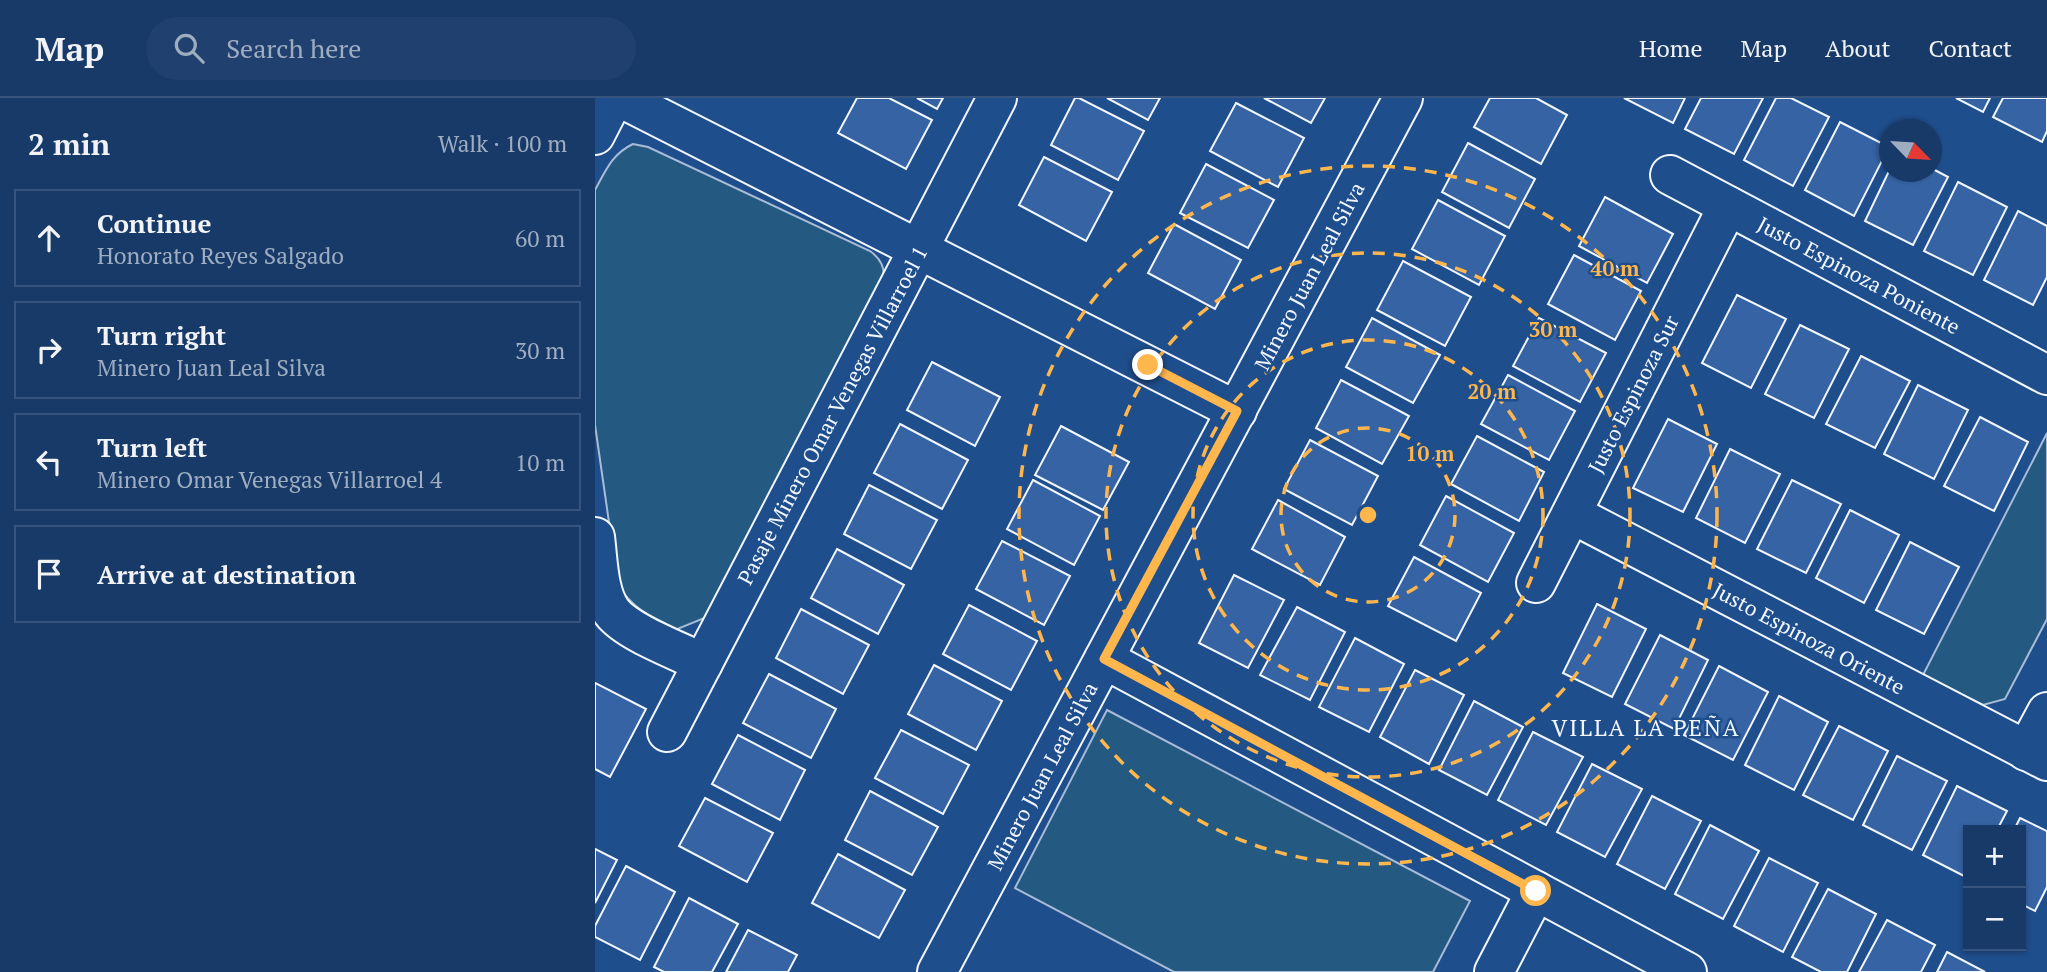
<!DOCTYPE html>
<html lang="en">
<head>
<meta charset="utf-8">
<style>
  body { margin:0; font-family:"PT Serif",serif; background:#20416f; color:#f1f3f6 }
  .controls { position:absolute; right:21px; bottom:21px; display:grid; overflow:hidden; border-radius:0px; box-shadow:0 2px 5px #0004 }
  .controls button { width:63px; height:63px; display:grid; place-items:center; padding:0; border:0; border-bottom:2px solid #36547d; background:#173a69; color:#f1f3f6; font:35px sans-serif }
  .compass { position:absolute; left:1284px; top:21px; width:63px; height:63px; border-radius:50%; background:#173a69; box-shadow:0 2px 5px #0004; rotate:115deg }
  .stop { position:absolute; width:21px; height:21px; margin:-16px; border:5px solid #ffb74d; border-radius:50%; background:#fff }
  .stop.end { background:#ffb74d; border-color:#fff; box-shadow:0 2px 7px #0008 }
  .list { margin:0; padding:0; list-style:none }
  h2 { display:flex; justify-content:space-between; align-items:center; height:91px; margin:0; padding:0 28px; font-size:30px }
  h2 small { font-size:23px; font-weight:400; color:#9eadc0 }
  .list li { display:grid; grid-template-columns:46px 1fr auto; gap:21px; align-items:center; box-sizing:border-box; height:98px; margin:0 14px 14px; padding:0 14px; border:2px solid #36547d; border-radius:0px }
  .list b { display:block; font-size:26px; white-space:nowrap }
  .list p { margin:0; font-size:23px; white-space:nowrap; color:#9eadc0 }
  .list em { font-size:23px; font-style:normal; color:#9eadc0 }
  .icon { flex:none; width:38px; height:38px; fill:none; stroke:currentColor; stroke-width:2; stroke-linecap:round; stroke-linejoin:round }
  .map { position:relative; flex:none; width:1452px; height:874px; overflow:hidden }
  header { display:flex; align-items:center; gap:42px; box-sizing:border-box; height:98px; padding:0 35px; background:#173a69; border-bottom:2px solid #36547d }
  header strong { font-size:33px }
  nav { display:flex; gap:38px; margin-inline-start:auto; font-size:24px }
  .search { width:490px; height:63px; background:#20416f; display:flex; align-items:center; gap:18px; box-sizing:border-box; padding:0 24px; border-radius:38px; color:#9eadc0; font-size:26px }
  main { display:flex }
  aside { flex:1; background:#173a69 }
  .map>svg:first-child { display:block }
  .green { fill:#245a82; stroke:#a8bbd7; stroke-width:2 }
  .building { fill:#3563a3; stroke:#f2f6ff; stroke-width:2 }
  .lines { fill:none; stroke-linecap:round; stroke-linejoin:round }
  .minor-casing { stroke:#f2f6ff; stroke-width:42 }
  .minor { stroke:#1f4e8c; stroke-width:38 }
  .route { stroke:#ffb74d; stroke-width:9 }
  .ring { fill:none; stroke:#ffb74d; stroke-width:3.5; stroke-dasharray:12 9 }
  .labels { text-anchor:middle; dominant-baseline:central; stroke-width:5; stroke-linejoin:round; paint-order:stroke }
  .street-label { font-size:21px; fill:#f2f6ff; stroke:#1f4e8c }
  .neighbourhood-label { font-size:23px; letter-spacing:2px; fill:#f2f6ff; stroke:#1f4e8c }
  .centre { fill:#ffb74d; stroke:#1f4e8c; stroke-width:3.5 }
  .ring-label { font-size:21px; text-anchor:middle; font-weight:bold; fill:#ffb74d; stroke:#1f4e8c; stroke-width:5; stroke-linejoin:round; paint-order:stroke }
</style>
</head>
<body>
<header>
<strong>Map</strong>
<div class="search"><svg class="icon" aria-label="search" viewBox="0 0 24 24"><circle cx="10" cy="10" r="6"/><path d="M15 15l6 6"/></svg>Search here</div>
<nav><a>Home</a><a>Map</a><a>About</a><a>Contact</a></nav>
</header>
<main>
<aside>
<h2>2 min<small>Walk · 100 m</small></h2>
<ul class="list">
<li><svg class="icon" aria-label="ahead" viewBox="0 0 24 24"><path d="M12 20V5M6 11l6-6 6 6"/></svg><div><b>Continue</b><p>Honorato Reyes Salgado</p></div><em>60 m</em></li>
<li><svg class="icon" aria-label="right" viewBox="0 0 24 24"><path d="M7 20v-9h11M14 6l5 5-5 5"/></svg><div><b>Turn right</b><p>Minero Juan Leal Silva</p></div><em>30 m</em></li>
<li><svg class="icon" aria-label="left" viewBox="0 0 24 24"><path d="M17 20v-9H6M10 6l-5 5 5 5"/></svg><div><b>Turn left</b><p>Minero Omar Venegas Villarroel 4</p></div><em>10 m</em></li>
<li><svg class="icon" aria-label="arrive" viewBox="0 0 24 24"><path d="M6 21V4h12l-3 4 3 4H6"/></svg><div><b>Arrive at destination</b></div></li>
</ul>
</aside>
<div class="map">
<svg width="1452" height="874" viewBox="0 0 1452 874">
  <rect width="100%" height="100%" fill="#1f4e8c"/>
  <g class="green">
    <path d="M38 46 53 49 275 153C286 161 291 170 288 183L112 519 80 532C56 519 37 510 23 487L0 327V92C11 72 17 56 38 46Z"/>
    <polygon points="1452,335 1452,521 1410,601 1388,607 1328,577"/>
    <polygon points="512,612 875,803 838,874 579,874 420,790"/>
  </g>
  <g class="building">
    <polygon points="262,0 294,0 337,22 311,71 243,35"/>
    <polygon points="322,0 348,0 342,11"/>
    <polygon points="480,0 484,0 549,33 523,82 456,47"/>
    <polygon points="512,0 565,0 553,22"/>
    <polygon points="669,0 730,0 716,25"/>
    <polygon points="895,0 941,0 972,17 946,66 879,29"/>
    <polygon points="1029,0 1090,0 1078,25"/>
    <polygon points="1106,0 1168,0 1139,56 1090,31"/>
    <polygon points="1181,0 1196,0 1234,19 1198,88 1149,62"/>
    <polygon points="1361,0 1395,0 1388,14"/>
    <polygon points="1408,0 1452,0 1452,33 1447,44 1398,19"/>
    <polygon points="641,5 709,40 683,89 615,53"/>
    <polygon points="1245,24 1294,49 1259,118 1210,92"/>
    <polygon points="873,45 940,81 914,130 847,94"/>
    <polygon points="449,59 517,94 491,143 424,107"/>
    <polygon points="611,66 679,102 653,150 585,115"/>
    <polygon points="1336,70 1353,79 1318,147 1270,123 1294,73 1336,74"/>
    <polygon points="1363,84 1412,109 1378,177 1329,153"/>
    <polygon points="1010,99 1078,136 1052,185 984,148"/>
    <polygon points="843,102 910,138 884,187 817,151"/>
    <polygon points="1423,113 1452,128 1452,179 1438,207 1389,182"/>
    <polygon points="579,126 646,162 620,211 553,175"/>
    <polygon points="979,157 1046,193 1020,242 953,206"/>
    <polygon points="808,163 876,199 850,248 782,212"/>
    <polygon points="1142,197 1191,221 1156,290 1107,265"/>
    <polygon points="777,220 845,257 818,305 751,269"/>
    <polygon points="944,220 1011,255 985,304 918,268"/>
    <polygon points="1205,227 1254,251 1219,320 1170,296"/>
    <polygon points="1266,258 1315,283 1280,350 1231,326"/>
    <polygon points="337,264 405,299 380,348 312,312"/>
    <polygon points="913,277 980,313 954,362 886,326"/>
    <polygon points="746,282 814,318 787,366 721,330"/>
    <polygon points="1323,287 1373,312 1339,381 1289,356"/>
    <polygon points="1385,319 1433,344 1399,413 1349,388"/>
    <polygon points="1073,321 1122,346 1088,414 1038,390"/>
    <polygon points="305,326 373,362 347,411 279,375"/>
    <polygon points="466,328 534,364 508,412 440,377"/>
    <polygon points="882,338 949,374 924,423 856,386"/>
    <polygon points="715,342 783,378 757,427 689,391"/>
    <polygon points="1135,351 1185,376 1150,445 1101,420"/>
    <polygon points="438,382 505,418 479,467 412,431"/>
    <polygon points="1197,382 1246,406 1211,475 1162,451"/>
    <polygon points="274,387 342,422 316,471 249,436"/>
    <polygon points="851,398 919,435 893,484 825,447"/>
    <polygon points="683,402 750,439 725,487 657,451"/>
    <polygon points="1255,412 1304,437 1269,505 1221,480"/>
    <polygon points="407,443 475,478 449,527 381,491"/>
    <polygon points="1315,444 1364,469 1329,536 1281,512"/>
    <polygon points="242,451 309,487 283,536 216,500"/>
    <polygon points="819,459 886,495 861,543 793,508"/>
    <polygon points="639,477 689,502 653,570 604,545"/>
    <polygon points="1002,506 1051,531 1017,599 968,575"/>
    <polygon points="374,507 442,543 416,592 348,556"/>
    <polygon points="702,509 750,534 715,602 665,577"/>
    <polygon points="206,511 274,547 248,596 181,560"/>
    <polygon points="1065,537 1113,562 1079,631 1030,606"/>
    <polygon points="760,540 809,566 774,634 724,609"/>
    <polygon points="339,567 407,603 381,652 313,616"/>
    <polygon points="1124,568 1173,594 1138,662 1089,637"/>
    <polygon points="820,572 869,597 834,666 785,639"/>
    <polygon points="174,576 241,611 216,660 148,625"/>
    <polygon points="0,585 51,611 15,679 0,671"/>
    <polygon points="1184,598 1233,624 1199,692 1150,667"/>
    <polygon points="879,603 928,629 892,697 844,672"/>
    <polygon points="1244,628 1293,653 1258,722 1208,697"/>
    <polygon points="306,632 374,667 348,716 280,680"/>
    <polygon points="938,634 988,659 951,727 903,702"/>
    <polygon points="143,637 210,672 185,722 117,686"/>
    <polygon points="1302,658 1352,683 1317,752 1268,727"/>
    <polygon points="997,666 1047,691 1010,759 962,734"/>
    <polygon points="1362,688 1412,713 1402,732 1373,732 1373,780 1328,757"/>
    <polygon points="275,693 343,729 317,777 250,742"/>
    <polygon points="1057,698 1106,723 1070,791 1022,766"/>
    <polygon points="110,700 178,735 152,784 84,748"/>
    <polygon points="1425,720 1452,733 1452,789 1440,813 1426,806 1426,732 1419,732"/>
    <polygon points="1115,727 1164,753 1128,821 1080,796"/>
    <polygon points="0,751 22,762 0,805"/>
    <polygon points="243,756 310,792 284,840 217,805"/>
    <polygon points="1174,760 1223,785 1188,854 1139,828"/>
    <polygon points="31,768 80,794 45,862 0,839 0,828"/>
    <polygon points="1233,791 1281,816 1252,874 1226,874 1197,859"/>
    <polygon points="94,800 143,826 117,874 69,874 59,869"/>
    <polygon points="1292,822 1340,847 1326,874 1264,874"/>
    <polygon points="153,832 202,857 193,874 131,874"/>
    <polygon points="1352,854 1390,874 1342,874"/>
  </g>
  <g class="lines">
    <g class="minor-casing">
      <g id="minor">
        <polyline points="26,0 642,313"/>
        <polyline points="0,37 19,0"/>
        <polyline points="1075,77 1452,277"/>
        <polyline points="977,416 1452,663"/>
        <path d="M0 439C3 462 3 495 17 514 32 534 84 553 108 565"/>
        <polyline points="941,485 1133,108"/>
        <polyline points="509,561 1092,874"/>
        <polyline points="72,634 402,0"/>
        <polyline points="1431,653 1452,614"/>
        <polyline points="342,874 808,0"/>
        <polyline points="899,874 941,793"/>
      </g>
    </g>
    <use href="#minor" class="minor"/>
  </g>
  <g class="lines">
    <polyline class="route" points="553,267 642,313 509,561 941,793"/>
  </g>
  <g class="ring">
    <circle cx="773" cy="417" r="87"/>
    <circle cx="773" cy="417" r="175"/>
    <circle cx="773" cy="417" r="262"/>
    <circle cx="773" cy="417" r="349"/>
  </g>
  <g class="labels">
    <g class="street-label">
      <text transform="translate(1264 177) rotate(28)">Justo Espinoza Poniente</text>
      <text transform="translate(714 178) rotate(-62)">Minero Juan Leal Silva</text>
      <text transform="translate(1038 296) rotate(-63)">Justo Espinoza Sur</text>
      <text transform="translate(237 317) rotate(-62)">Pasaje Minero Omar Venegas Villarroel 1</text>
      <text transform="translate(1214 540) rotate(28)">Justo Espinoza Oriente</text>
      <text transform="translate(447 678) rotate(-62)">Minero Juan Leal Silva</text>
    </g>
    <g class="neighbourhood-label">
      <text x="1051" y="629">VILLA LA PEÑA</text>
    </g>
  </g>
  <circle cx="773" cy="417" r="10" class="centre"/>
  <g class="ring-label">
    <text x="1020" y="178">40 m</text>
    <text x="958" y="239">30 m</text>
    <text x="897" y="301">20 m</text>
    <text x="835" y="363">10 m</text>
  </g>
</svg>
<div class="controls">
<button>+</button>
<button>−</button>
</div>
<svg class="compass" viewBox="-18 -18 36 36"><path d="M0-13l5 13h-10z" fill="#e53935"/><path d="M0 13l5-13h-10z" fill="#9eadc0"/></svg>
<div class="stop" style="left:941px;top:793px"></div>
<div class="stop end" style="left:553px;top:267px"></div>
</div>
</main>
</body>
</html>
